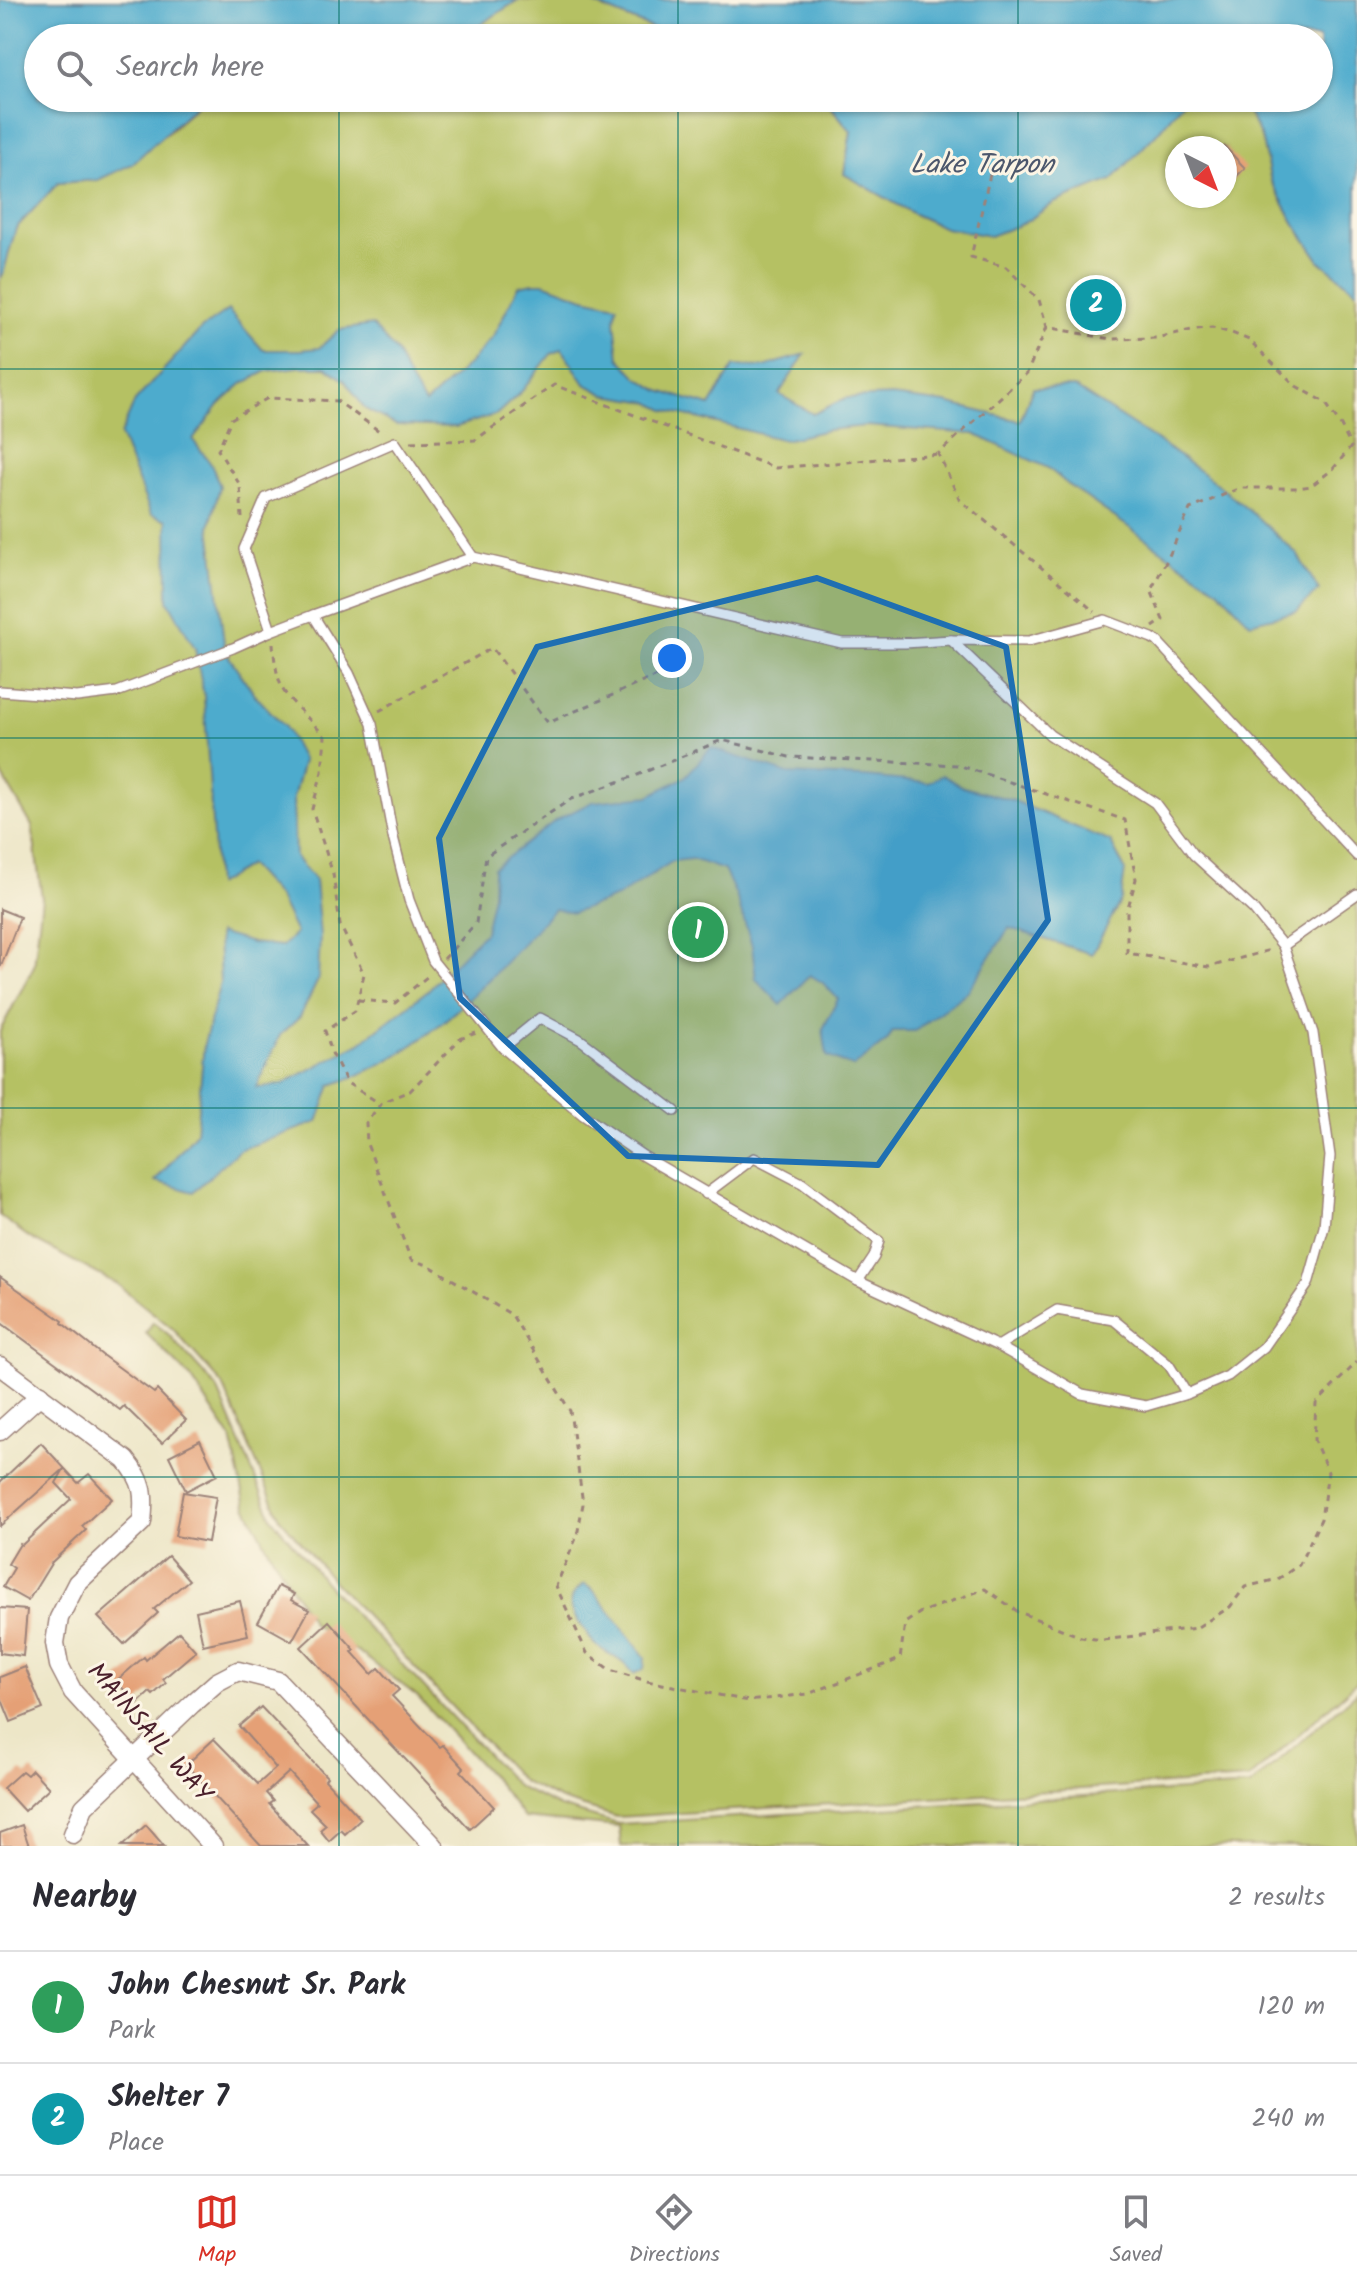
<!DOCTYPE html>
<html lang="en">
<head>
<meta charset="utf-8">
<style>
  body { margin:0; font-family:Kalam,sans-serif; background:#f2f2f3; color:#2b2b33 }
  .compass { position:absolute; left:1165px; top:136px; width:72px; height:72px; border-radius:50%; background:#fff; box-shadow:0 2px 6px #0004; rotate:138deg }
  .you { position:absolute; left:672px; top:658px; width:28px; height:28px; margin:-20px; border:6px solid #fff; border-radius:50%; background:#1a73e8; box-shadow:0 0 0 12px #1a73e833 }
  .badge { display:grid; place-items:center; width:52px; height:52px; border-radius:50%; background:#d93025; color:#fff; font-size:26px; font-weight:700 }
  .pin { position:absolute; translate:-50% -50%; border:4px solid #fff; box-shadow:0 2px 8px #0006 }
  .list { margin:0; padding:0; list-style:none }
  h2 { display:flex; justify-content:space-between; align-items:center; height:104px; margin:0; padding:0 32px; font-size:34px }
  h2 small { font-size:26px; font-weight:400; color:#7c7c81 }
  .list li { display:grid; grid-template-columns:52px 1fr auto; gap:24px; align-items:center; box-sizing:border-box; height:112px; padding:0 32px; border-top:2px solid #e1e1e2 }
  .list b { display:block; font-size:30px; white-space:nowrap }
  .list p { margin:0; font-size:26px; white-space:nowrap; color:#7c7c81 }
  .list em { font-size:26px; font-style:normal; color:#7c7c81 }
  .icon { flex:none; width:44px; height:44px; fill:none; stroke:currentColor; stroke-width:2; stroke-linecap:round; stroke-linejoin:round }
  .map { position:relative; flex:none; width:1357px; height:1846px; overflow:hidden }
  .search { position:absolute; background:#fff; box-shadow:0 2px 6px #0004; left:24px; right:24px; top:24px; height:88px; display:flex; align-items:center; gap:20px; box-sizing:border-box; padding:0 28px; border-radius:44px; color:#7c7c81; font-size:30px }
  .sheet { height:328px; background:#fff }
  nav { display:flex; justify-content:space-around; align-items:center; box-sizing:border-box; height:112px; border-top:2px solid #e1e1e2; background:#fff; font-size:22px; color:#7c7c81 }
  nav a { display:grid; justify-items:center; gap:4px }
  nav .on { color:#d93025 }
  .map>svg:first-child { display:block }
  .green { fill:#b5c163; stroke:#807047; stroke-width:2; fill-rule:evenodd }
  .water { fill:#4eabcd; stroke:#4c657c; stroke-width:2 }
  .building { fill:#e5a076 }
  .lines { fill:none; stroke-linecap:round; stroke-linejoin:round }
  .service-casing { stroke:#9c8279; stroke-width:12 }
  .minor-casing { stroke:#9c8279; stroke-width:21 }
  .path { stroke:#9c8279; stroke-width:3; stroke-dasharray:6 6; stroke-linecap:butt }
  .service { stroke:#fff; stroke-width:9 }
  .minor { stroke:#fff; stroke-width:18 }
  .marked { fill:#1f6fb2; fill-opacity:0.2; stroke:#1f6fb2; stroke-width:6; stroke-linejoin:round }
  .grid { fill:none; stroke:#0f766e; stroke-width:2; stroke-opacity:0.55 }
  .labels { text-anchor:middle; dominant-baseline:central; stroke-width:6; stroke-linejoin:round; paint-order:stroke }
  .street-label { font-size:26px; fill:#4a1f2b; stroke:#fcf5e5 }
  .water-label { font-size:28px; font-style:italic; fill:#4c576c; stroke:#fcf5e5 }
</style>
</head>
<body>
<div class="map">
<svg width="1357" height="1846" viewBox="0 0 1357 1846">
  <rect width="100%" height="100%" fill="#fcf5e5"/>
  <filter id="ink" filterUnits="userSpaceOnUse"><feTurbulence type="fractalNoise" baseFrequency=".0125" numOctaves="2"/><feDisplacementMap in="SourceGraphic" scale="16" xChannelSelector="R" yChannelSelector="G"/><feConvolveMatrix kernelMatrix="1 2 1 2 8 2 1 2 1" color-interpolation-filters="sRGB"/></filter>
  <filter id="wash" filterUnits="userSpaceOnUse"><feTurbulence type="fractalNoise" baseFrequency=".006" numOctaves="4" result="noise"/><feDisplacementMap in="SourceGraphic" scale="32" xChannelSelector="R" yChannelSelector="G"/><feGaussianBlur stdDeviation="1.8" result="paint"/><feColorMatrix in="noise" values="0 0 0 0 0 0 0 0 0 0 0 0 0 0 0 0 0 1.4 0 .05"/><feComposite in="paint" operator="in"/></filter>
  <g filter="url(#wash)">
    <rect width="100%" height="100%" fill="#ede6c7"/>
    <g class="green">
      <polygon points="518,0 589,2 676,38 449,38 475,28"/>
      <path d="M204 98H821L833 109 851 131 844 174 914 214 945 228 1024 223 1157 133 1183 99 1240 98 1261 136 1271 181 1295 224 1321 262 1357 291V1682L1249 1779 617 1817 561 1800 523 1782 335 1583 280 1518 223 1385 173 1329 117 1284 30 1238 0 1216V1031L34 966 42 898 32 826 0 771V279L3 274 16 228 58 183 98 180 170 131ZM1177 148H1225V196H1177Z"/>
      <polygon points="153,1322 168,1334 217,1388 273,1520 330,1588 518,1787 560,1807 618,1824 1250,1786 1357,1692 1357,1846 621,1846 619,1827 524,1818 499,1785 417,1696 363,1655 313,1624 266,1545 246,1506 231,1438 191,1378 146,1333"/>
    </g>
    <g class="water">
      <polygon points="0,0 518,0 475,28 449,38 363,38 303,27 286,38 38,38 38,98 204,98 132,164 98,180 58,183 16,228 3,274 0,279"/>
      <polygon points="578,0 1357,0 1357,291 1321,262 1295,224 1271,181 1261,137 1240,98 1319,98 1319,38 676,38 589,2"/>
      <polygon points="821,98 1186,98 1157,133 1112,180 1054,203 1024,223 990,236 945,228 914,214 844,174 851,131 833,109"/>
      <path d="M534 283H544L584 298 617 305 615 320 619 358 637 377 660 391 710 406 734 366 764 367 805 354 779 394 813 414 846 398 892 396 946 403 1020 421 1033 388 1074 387 1165 446 1212 480 1258 518 1297 554 1319 590 1297 611 1250 623 1219 590 1071 487 1048 468 974 434 866 426 828 430 784 440 665 410 649 402 606 395 585 384 562 349 551 354 522 391 497 414 456 427 396 425 365 409 345 381 326 367H299L267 371 242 384 219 405 193 440 211 464 220 486 210 526 225 651 255 695 285 727 303 761 293 798 295 857 315 880 320 936 318 980 300 1017 280 1035 256 1088 283 1084 360 1043 428 990 485 932 493 894 494 868 556 820 592 802 649 796 685 777 711 748 788 774 865 777 928 783 942 775 963 787 1012 800 1111 842 1125 870 1121 900 1092 954 1009 928 968 991 915 1031H893L887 1041 853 1067 827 1056 823 1029 838 999 823 983 810 975 781 1005 756 979 752 946 736 895 724 870 692 859 673 861 617 897 573 913 554 909C487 981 428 1055 331 1085L318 1122 239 1150 193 1192 155 1181 196 1133 204 1044 220 983 218 933 252 943 282 946 296 933 279 898 249 865 216 885 204 696 195 648 168 601 167 520 151 514 120 435 135 401 201 329 228 310 263 350H300L319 348 339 330 372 325 397 353 407 375 425 404 470 363 493 336 519 286Z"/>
      <path d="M584 1584 593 1590 645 1657 644 1669 634 1674C624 1661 612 1656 598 1647 593 1644 589 1637 586 1632 572 1613 561 1602 584 1584Z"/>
    </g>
    <g id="blocks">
      <g class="building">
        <polygon points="1225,147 1245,168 1225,188"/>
        <polygon points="1078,290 1118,294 1115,319 1075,315"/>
        <polygon points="0,909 20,917 1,966 0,966"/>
        <polygon points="0,1277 63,1321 62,1323 102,1355 154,1393 157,1390 186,1420 162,1443 124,1406 120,1410 0,1322"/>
        <polygon points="200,1440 217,1475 186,1491 169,1456"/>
        <polygon points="41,1443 78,1483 89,1474 112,1499 82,1526 86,1530 52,1562 28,1601 3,1587 14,1568 8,1564 20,1544 22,1545 71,1499 56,1483 64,1469 0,1526 0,1482"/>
        <polygon points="183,1492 216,1497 208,1542 175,1536"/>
        <polygon points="168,1556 189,1580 154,1609 158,1613 124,1644 98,1617"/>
        <polygon points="278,1586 294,1594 291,1600 309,1610 292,1641 258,1622"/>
        <polygon points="240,1601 248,1635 203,1645 196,1611"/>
        <polygon points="0,1608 27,1610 23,1656 0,1653"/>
        <polygon points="329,1621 355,1650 352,1652 372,1674 379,1668 399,1690 392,1696 440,1747 443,1745 464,1768 461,1771 494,1807 470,1829 301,1647"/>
        <polygon points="179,1632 196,1651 163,1679 166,1683 153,1695 150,1692 137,1704 116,1681 144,1657 146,1660"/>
        <polygon points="25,1667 43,1709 11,1722 0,1695 0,1677"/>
        <polygon points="261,1707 327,1777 325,1780 361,1819 345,1834 341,1830 329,1841 320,1830 326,1825 310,1809 317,1803 289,1772 266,1793 273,1801 269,1804 308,1846 261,1846 186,1765 214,1739 258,1784 276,1768 239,1726"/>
        <polygon points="32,1770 49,1788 24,1811 3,1788 22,1771 27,1775"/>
        <polygon points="22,1825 29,1846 0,1846 0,1833"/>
        <polygon points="146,1825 164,1846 122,1846"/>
      </g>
    </g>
  </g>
  <g filter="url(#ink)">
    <use href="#blocks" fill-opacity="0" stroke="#9c8279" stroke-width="2"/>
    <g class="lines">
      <g class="service-casing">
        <g id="service">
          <polyline points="473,557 395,442 266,498 244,549 271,631 313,615 349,673 372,724 393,837 409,900 433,961 503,1048 583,1115 643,1156 858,1281 998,1346 1082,1394 1146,1406 1187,1394 1228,1376 1264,1347 1308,1284 1324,1227 1330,1156 1313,1033 1283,946 1253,909 1194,855 1155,803 1050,735 951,640"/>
          <polyline points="313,615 473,557 842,643 905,643 951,640 1029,641 1105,620 1152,638 1157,641 1357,856"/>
          <polyline points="0,691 77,697 117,692 233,648 271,631"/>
          <polyline points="1283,946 1357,894"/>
          <polyline points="503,1048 540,1018 581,1040 675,1111"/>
          <polyline points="706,1194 754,1158 802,1183 879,1241 874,1257 858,1281"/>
          <polyline points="998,1346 1057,1310 1114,1320 1169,1365 1187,1394"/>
        </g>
      </g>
      <g class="minor-casing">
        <g id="minor">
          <path d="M0 1366 126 1460C144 1482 145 1494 142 1522L77 1583 59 1618 55 1643 59 1665 73 1692 213 1846"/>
          <polyline points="0,1431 40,1395"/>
          <polyline points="73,1834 84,1807 192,1704 217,1682 238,1671 278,1681 434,1846"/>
        </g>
      </g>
      <g class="path">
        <polyline points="981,152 990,174 971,257 1006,267 1039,300 1047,327 1110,339 1156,338 1196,329 1212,328 1232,333 1249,340 1296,386 1325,402 1341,426 1351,447 1333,469 1311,486 1298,488 1240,488 1190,509 1168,558 1151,590 1163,620 1153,627"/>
        <polyline points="1047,327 1027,373 938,454 960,500 1095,612"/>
        <polyline points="411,442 475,440 554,385 776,468 938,454"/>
        <polyline points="242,518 240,485 218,450 231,419 268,398 337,401 382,433"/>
        <path d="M273 643C274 657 276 674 282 688 287 699 315 724 325 737L322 772 312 809 333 874 340 925 364 974 355 1011 325 1031 332 1053 347 1083 379 1103"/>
        <polyline points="379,711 492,648 548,723 668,671"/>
        <polyline points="444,959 476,923 486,856 571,799 635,776 722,740 789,757 958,765 1125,820 1136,879 1127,911 1127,953 1209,967 1270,950"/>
        <polyline points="358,1000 395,1003 428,976"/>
        <polyline points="476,1033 460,1039 410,1091 382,1102 366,1123 367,1144 411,1260 428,1265 512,1315 570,1411 583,1504 577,1536 556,1586 587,1653 610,1670 647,1681 749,1701 808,1694 900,1659 905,1623 921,1612 985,1589 1017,1611 1081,1637 1103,1640 1196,1628 1230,1607 1245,1587 1278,1579 1299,1565 1321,1519 1328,1472 1314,1440 1316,1404 1357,1362"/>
      </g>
      <use href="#service" class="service"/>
      <use href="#minor" class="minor"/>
    </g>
  </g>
  <path class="marked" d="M817 578 1006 647 1048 920 878 1165 628 1156 460 998 439 838 537 647Z"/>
  <path class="grid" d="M339 0V38M678 0V38M1018 0V38M339 98V1846M678 98V1846M1018 98V1846M0 369H1357M0 738H1357M0 1108H1357M0 1477H1357"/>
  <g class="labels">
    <g class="street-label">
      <text transform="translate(149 1733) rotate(49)">MAINSAIL WAY</text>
    </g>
    <g class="water-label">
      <text x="982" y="165">Lake Tarpon</text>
    </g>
  </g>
</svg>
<svg class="compass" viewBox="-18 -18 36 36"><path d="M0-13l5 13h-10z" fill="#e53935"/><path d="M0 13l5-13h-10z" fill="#7c7c81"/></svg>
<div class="you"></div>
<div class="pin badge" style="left:698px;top:932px;background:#2e9e5b">1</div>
<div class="pin badge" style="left:1096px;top:305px;background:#0f9aa8">2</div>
<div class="search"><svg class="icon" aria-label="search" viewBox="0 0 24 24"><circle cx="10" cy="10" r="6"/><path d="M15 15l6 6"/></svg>Search here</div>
</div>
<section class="sheet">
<h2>Nearby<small>2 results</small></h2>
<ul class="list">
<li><span class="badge" style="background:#2e9e5b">1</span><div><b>John Chesnut Sr. Park</b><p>Park</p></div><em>120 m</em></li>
<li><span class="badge" style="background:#0f9aa8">2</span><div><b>Shelter 7</b><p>Place</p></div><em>240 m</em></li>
</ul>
</section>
<nav>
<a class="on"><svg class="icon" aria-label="map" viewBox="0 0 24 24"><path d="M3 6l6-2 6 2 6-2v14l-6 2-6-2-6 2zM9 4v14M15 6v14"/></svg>Map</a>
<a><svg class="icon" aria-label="directions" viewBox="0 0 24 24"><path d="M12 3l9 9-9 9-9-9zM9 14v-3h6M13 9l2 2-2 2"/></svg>Directions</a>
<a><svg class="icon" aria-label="saved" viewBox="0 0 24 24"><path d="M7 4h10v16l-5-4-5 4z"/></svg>Saved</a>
</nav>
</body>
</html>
